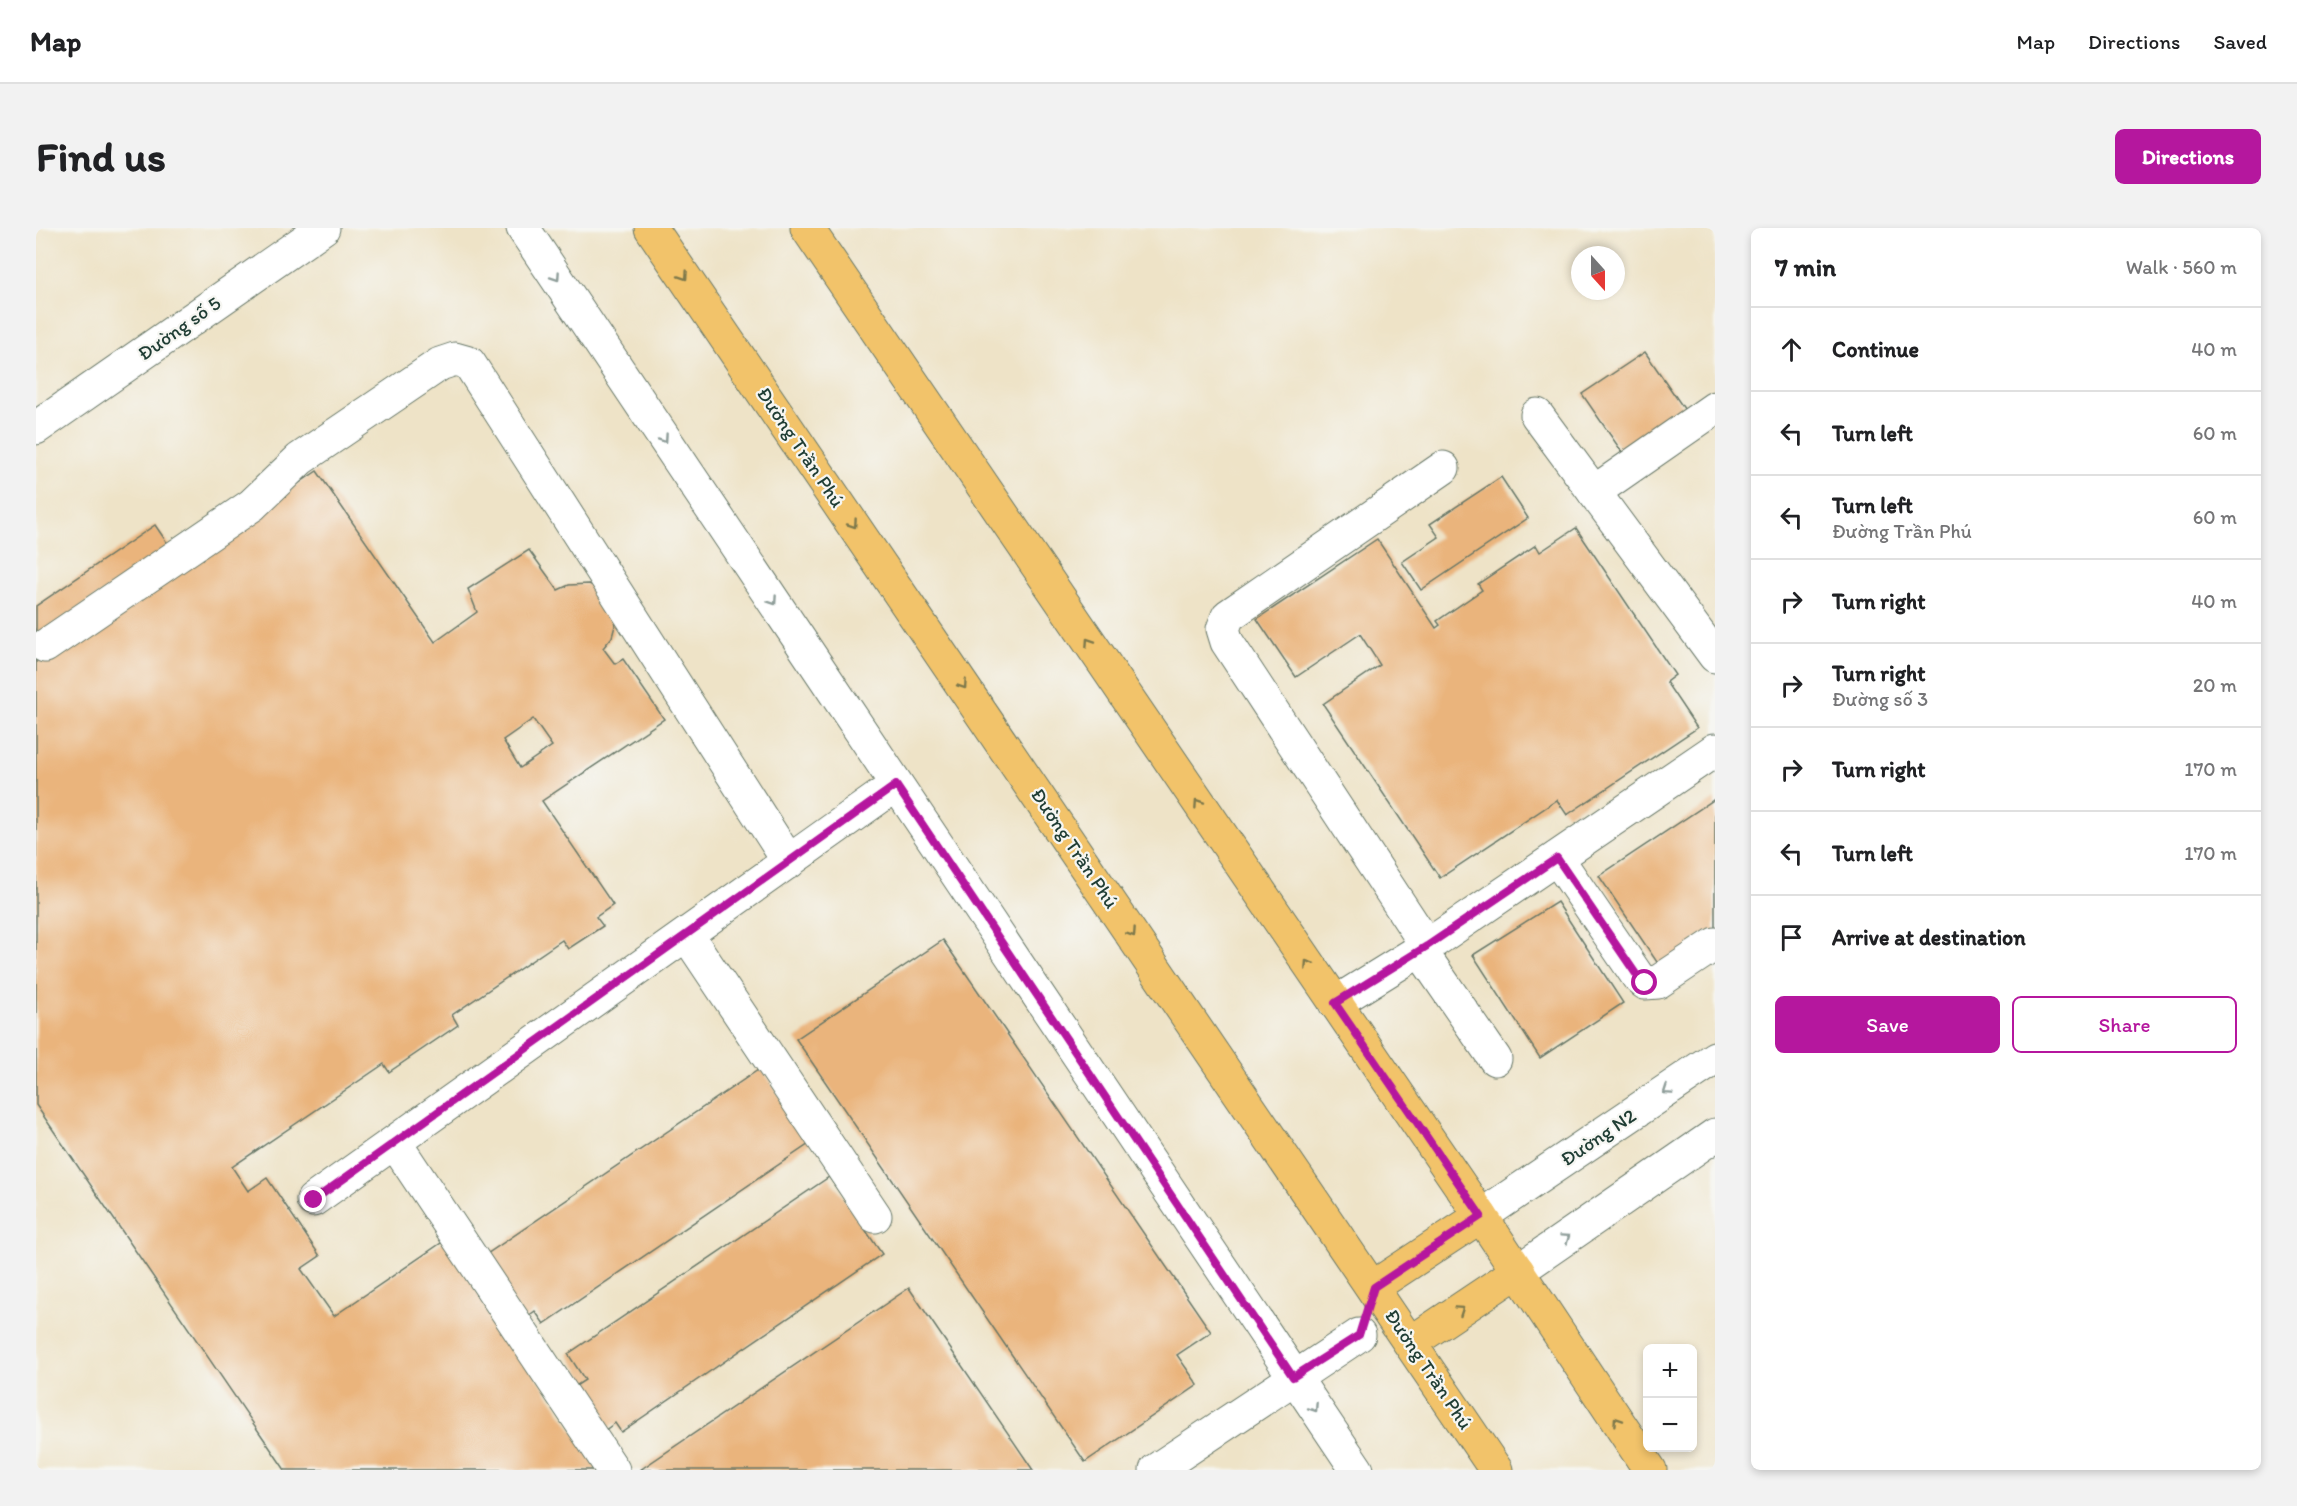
<!DOCTYPE html>
<html lang="en">
<head>
<meta charset="utf-8">
<style>
  body { margin:0; font-family:Itim,sans-serif; background:#f2f2f2; color:#202124 }
  .controls { position:absolute; right:18px; bottom:18px; display:grid; overflow:hidden; border-radius:9px; box-shadow:0 3px 9px #0003 }
  .controls button { width:54px; height:54px; display:grid; place-items:center; padding:0; border:0; border-bottom:2px solid #e0e0e0; background:#fff; color:#202124; font:30px sans-serif }
  .compass { position:absolute; left:1535px; top:18px; width:54px; height:54px; border-radius:50%; background:#fff; box-shadow:0 3px 9px #0003; rotate:159deg }
  .stop { position:absolute; width:18px; height:18px; margin:-14px; border:4px solid #b5179e; border-radius:50%; background:#fff }
  .stop.end { background:#b5179e; border-color:#fff; box-shadow:0 2px 6px #0008 }
  .list { margin:0; padding:0; list-style:none }
  h2 { display:flex; justify-content:space-between; align-items:center; height:78px; margin:0; padding:0 24px; font-size:26px }
  h2 small { font-size:20px; font-weight:400; color:#757577 }
  .list li { display:grid; grid-template-columns:39px 1fr auto; gap:18px; align-items:center; box-sizing:border-box; height:84px; padding:0 24px; border-top:2px solid #e0e0e0 }
  .list b { display:block; font-size:22px; white-space:nowrap }
  .list p { margin:0; font-size:20px; white-space:nowrap; color:#757577 }
  .list em { font-size:20px; font-style:normal; color:#757577 }
  .actions { display:flex; gap:12px; padding:18px 24px }
  .actions a { flex:1; padding:14px 0; border:2px solid #b5179e; border-radius:9px; text-align:center; font-size:21px; color:#b5179e }
  .actions .main { background:#b5179e; color:#fff }
  .icon { flex:none; width:33px; height:33px; fill:none; stroke:currentColor; stroke-width:2; stroke-linecap:round; stroke-linejoin:round }
  .map { position:relative; flex:none; width:1679px; height:1242px; overflow:hidden; border-radius:9px }
  header { display:flex; align-items:center; gap:36px; box-sizing:border-box; height:84px; padding:0 30px; background:#fff; border-bottom:2px solid #e0e0e0 }
  header strong { font-size:28px }
  nav { display:flex; gap:33px; margin-inline-start:auto; font-size:21px }
  .intro { display:flex; align-items:center; justify-content:space-between; box-sizing:border-box; height:144px; padding:0 36px }
  h1 { margin:0; font-size:42px }
  .button { padding:15px 27px; border-radius:9px; background:#b5179e; color:#fff; font-size:21px; font-weight:700 }
  main { display:flex; gap:36px; padding:0 36px }
  aside { flex:1; background:#fff; border-radius:9px; box-shadow:0 3px 9px #0003 }
  .map>svg:first-child { display:block }
  .building { fill:#eab47b; fill-rule:evenodd }
  .lines { fill:none; stroke-linecap:round; stroke-linejoin:round }
  .minor-casing { stroke:#677767; stroke-width:35 }
  .major-casing { stroke:#677767; stroke-width:35 }
  .minor { stroke:#fff; stroke-width:33 }
  .major { stroke:#f2c36a; stroke-width:33 }
  .oneway { stroke:#7e794c }
  .oneway2 { stroke:#8f9e9a }
  .route { stroke:#b5179e; stroke-width:8 }
  .labels { text-anchor:middle; dominant-baseline:central; stroke-width:4.5; stroke-linejoin:round; paint-order:stroke }
  .street-label { font-size:20px; fill:#1f3d34; stroke:#f6f6f2 }
</style>
</head>
<body>
<header>
<strong>Map</strong>
<nav><a>Map</a><a>Directions</a><a>Saved</a></nav>
</header>
<div class="intro"><h1>Find us</h1><a class="button">Directions</a></div>
<main>
<div class="map">
<svg width="1679" height="1242" viewBox="0 0 1679 1242">
  <rect width="100%" height="100%" fill="#f6f6f2"/>
  <filter id="ink" filterUnits="userSpaceOnUse"><feTurbulence type="fractalNoise" baseFrequency=".0167" numOctaves="2"/><feDisplacementMap in="SourceGraphic" scale="12" xChannelSelector="R" yChannelSelector="G"/><feConvolveMatrix kernelMatrix="1 2 1 2 8 2 1 2 1" color-interpolation-filters="sRGB"/></filter>
  <filter id="wash" filterUnits="userSpaceOnUse"><feTurbulence type="fractalNoise" baseFrequency=".008" numOctaves="4" result="noise"/><feDisplacementMap in="SourceGraphic" scale="24" xChannelSelector="R" yChannelSelector="G"/><feGaussianBlur stdDeviation="1.35" result="paint"/><feColorMatrix in="noise" values="0 0 0 0 0 0 0 0 0 0 0 0 0 0 0 0 0 1.4 0 .05"/><feComposite in="paint" operator="in"/></filter>
  <g filter="url(#wash)">
    <rect width="100%" height="100%" fill="#eee3c7"/>
    <g id="blocks">
      <g class="building">
        <polygon points="1609,124 1651,185 1588,227 1546,166"/>
        <path d="M281 243 399 414 441 384 432 361 493 322 522 362 533 357 553 356 566 362 581 390 576 409 567 420 579 436 587 431 628 491 506 573 577 677 560 689 567 698 532 721 526 712 416 787 422 797 353 844 348 836 196 939 212 963 231 950 284 1028 265 1041 298 1088 408 1013 564 1242H249L0 877V433ZM497 491 516 518 484 540 467 512Z"/>
        <polygon points="1465,249 1492,290 1385,362 1366,334 1403,309 1394,296"/>
        <polygon points="119,297 134,319 0,410 0,378"/>
        <polygon points="1540,300 1639,447 1630,454 1661,500 1531,587 1521,572 1404,650 1287,476 1344,437 1324,406 1260,449 1221,391 1341,311 1400,400 1404,397 1401,393 1446,362 1442,356 1500,317 1504,324"/>
        <polygon points="1679,571 1679,712 1629,746 1563,648"/>
        <polygon points="1521,674 1587,775 1504,830 1437,727"/>
        <polygon points="907,712 1175,1104 1141,1127 1162,1157 1049,1234 760,811"/>
        <polygon points="725,840 776,914 508,1096 499,1083 488,1091 445,1030"/>
        <polygon points="793,949 846,1026 585,1204 579,1195 565,1205 535,1161 549,1152 532,1126"/>
        <polygon points="873,1060 997,1242 604,1242"/>
      </g>
    </g>
  </g>
  <g filter="url(#ink)">
    <use href="#blocks" fill-opacity="0" stroke="#677767" stroke-width="1.5"/>
    <g class="lines">
      <g class="minor-casing">
        <g id="minor">
          <polyline points="487,0 1321,1242"/>
          <polyline points="1501,187 1679,428"/>
          <polyline points="0,200 287,0"/>
          <polyline points="1558,264 1679,180"/>
          <polyline points="9,418 216,277 264,231 404,136 419,131 433,135 753,634"/>
          <polyline points="1521,630 1602,749 1609,755 1622,754 1679,716"/>
          <polyline points="651,707 839,988"/>
          <polyline points="1391,718 1191,414 1187,401 1192,388 1407,240"/>
          <polyline points="1384,722 1459,831"/>
          <polyline points="1299,775 1391,718 1679,522"/>
          <polyline points="359,915 577,1242"/>
          <polyline points="277,972 860,557"/>
          <polyline points="1445,988 1679,830"/>
          <polyline points="1482,1043 1679,907"/>
          <polyline points="1120,1242 1323,1107"/>
        </g>
      </g>
      <g class="major-casing">
        <g id="major">
          <polyline points="615,0 1460,1242"/>
          <polyline points="771,0 1445,988 1614,1242"/>
          <polyline points="1337,1059 1445,988"/>
          <polyline points="1376,1114 1482,1043"/>
        </g>
      </g>
      <use href="#minor" class="minor"/>
      <use href="#major" class="major"/>
    </g>
    <defs><path id="oneway-chevron" d="M-2-3.5L2.5 0L-2 3.5" fill="none" stroke-width="1.6" stroke-linecap="round" stroke-linejoin="round" transform="scale(1.5)"/></defs>
    <g class="oneway">
      <use href="#oneway-chevron" transform="translate(648 48) rotate(56)"/>
      <use href="#oneway-chevron" transform="translate(817 296) rotate(56)"/>
      <use href="#oneway-chevron" transform="translate(1053 414) rotate(-124)"/>
      <use href="#oneway-chevron" transform="translate(927 457) rotate(56)"/>
      <use href="#oneway-chevron" transform="translate(1162 575) rotate(-124)"/>
      <use href="#oneway-chevron" transform="translate(1096 705) rotate(56)"/>
      <use href="#oneway-chevron" transform="translate(1272 736) rotate(-124)"/>
      <use href="#oneway-chevron" transform="translate(1424 1082) rotate(-34)"/>
      <use href="#oneway-chevron" transform="translate(1581 1193) rotate(-124)"/>
    </g>
    <g class="oneway2">
      <use href="#oneway-chevron" transform="translate(520 49) rotate(56)"/>
      <use href="#oneway-chevron" transform="translate(628 211) rotate(56)"/>
      <use href="#oneway-chevron" transform="translate(737 373) rotate(56)"/>
      <use href="#oneway-chevron" transform="translate(1631 863) rotate(146)"/>
      <use href="#oneway-chevron" transform="translate(1530 1010) rotate(-35)"/>
      <use href="#oneway-chevron" transform="translate(1278 1180) rotate(56)"/>
    </g>
  </g>
  <g class="lines" filter="url(#ink)">
    <polyline class="route" points="278,972 860,557 1257,1149 1323,1107 1338,1059 1445,988 1299,775 1391,718 1521,630 1602,749 1609,755"/>
  </g>
  <g class="labels">
    <g class="street-label">
      <text transform="translate(143 100) rotate(-35)">Đường số 5</text>
      <text transform="translate(765 219) rotate(56)">Đường Trần Phú</text>
      <text transform="translate(1039 620) rotate(56)">Đường Trần Phú</text>
      <text transform="translate(1562 909) rotate(-34)">Đường N2</text>
      <text transform="translate(1393 1141) rotate(56)">Đường Trần Phú</text>
    </g>
  </g>
</svg>
<div class="controls">
<button>+</button>
<button>−</button>
</div>
<svg class="compass" viewBox="-18 -18 36 36"><path d="M0-13l5 13h-10z" fill="#e53935"/><path d="M0 13l5-13h-10z" fill="#757577"/></svg>
<div class="stop" style="left:1609px;top:755px"></div>
<div class="stop end" style="left:278px;top:972px"></div>
</div>
<aside>
<h2>7 min<small>Walk · 560 m</small></h2>
<ul class="list">
<li><svg class="icon" aria-label="ahead" viewBox="0 0 24 24"><path d="M12 20V5M6 11l6-6 6 6"/></svg><div><b>Continue</b></div><em>40 m</em></li>
<li><svg class="icon" aria-label="left" viewBox="0 0 24 24"><path d="M17 20v-9H6M10 6l-5 5 5 5"/></svg><div><b>Turn left</b></div><em>60 m</em></li>
<li><svg class="icon" aria-label="left" viewBox="0 0 24 24"><path d="M17 20v-9H6M10 6l-5 5 5 5"/></svg><div><b>Turn left</b><p>Đường Trần Phú</p></div><em>60 m</em></li>
<li><svg class="icon" aria-label="right" viewBox="0 0 24 24"><path d="M7 20v-9h11M14 6l5 5-5 5"/></svg><div><b>Turn right</b></div><em>40 m</em></li>
<li><svg class="icon" aria-label="right" viewBox="0 0 24 24"><path d="M7 20v-9h11M14 6l5 5-5 5"/></svg><div><b>Turn right</b><p>Đường số 3</p></div><em>20 m</em></li>
<li><svg class="icon" aria-label="right" viewBox="0 0 24 24"><path d="M7 20v-9h11M14 6l5 5-5 5"/></svg><div><b>Turn right</b></div><em>170 m</em></li>
<li><svg class="icon" aria-label="left" viewBox="0 0 24 24"><path d="M17 20v-9H6M10 6l-5 5 5 5"/></svg><div><b>Turn left</b></div><em>170 m</em></li>
<li><svg class="icon" aria-label="arrive" viewBox="0 0 24 24"><path d="M6 21V4h12l-3 4 3 4H6"/></svg><div><b>Arrive at destination</b></div></li>
</ul>
<div class="actions"><a class="main">Save</a><a>Share</a></div>
</aside>
</main>
</body>
</html>
